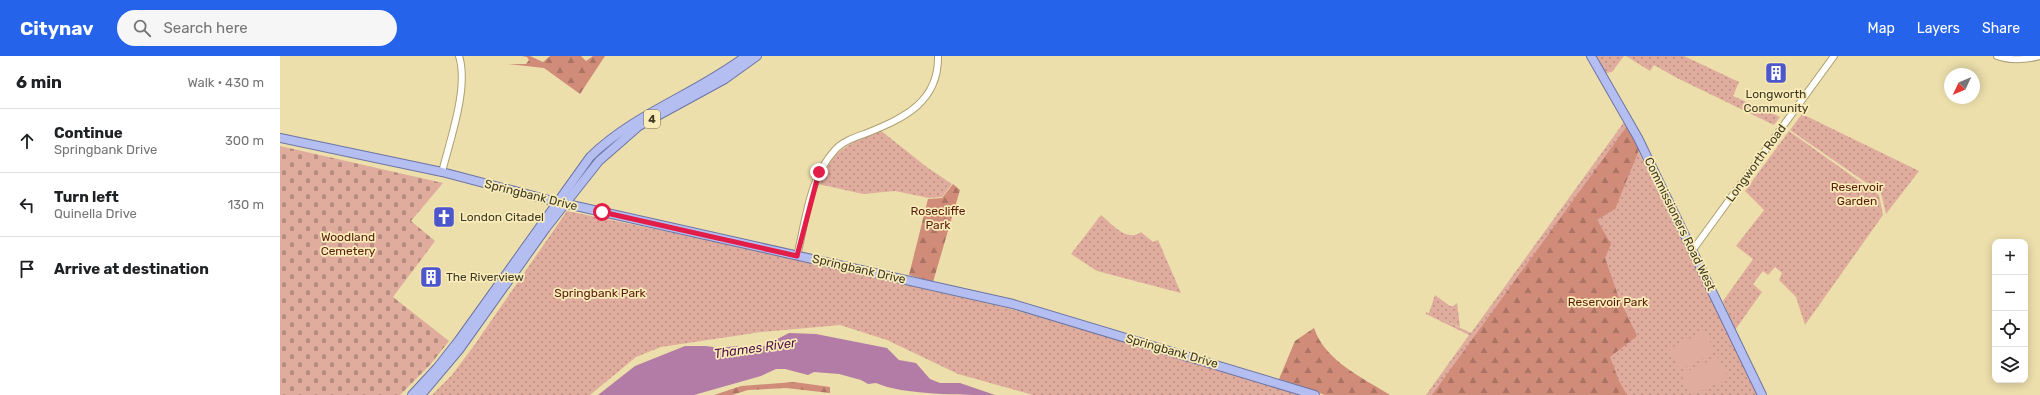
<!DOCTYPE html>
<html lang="en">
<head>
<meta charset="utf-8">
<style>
  body { margin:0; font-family:Rubik,sans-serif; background:#f6f6f6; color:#202124 }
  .controls { position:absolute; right:12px; bottom:12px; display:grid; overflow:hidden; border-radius:8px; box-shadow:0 2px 10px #0003 }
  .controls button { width:36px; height:36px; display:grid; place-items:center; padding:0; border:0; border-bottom:1px solid #e0e0e0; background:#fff; color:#202124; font:20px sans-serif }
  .compass { position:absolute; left:1664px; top:12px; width:36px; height:36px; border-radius:50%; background:#fff; box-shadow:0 2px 10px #0003; rotate:226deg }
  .stop { position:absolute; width:12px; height:12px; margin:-9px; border:3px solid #e11d48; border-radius:50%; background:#fff }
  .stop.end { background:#e11d48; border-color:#fff; box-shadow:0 1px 4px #0008 }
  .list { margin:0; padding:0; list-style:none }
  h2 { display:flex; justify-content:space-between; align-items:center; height:52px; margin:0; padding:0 16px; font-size:17px }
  h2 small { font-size:13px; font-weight:400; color:#757577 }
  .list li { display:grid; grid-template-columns:26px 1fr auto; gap:12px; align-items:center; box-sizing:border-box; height:64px; padding:0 16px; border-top:1px solid #e0e0e0 }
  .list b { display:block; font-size:15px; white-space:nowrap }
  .list p { margin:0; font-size:13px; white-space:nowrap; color:#757577 }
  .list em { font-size:13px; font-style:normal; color:#757577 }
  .icon { flex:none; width:22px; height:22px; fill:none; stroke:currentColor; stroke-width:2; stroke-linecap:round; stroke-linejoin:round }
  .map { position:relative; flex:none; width:1760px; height:339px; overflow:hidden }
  header { display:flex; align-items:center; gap:24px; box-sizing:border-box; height:56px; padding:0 20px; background:#2563eb; color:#fff }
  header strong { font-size:19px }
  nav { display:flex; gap:22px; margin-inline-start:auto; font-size:14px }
  .search { width:280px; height:36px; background:#f6f6f6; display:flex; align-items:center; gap:10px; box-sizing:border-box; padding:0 14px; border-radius:22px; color:#757577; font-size:15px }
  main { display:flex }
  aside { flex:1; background:#fff }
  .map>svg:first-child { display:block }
  .green { fill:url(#green-dots) }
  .forest { fill:url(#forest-firs) }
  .cemetery { fill:url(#cemetery-stones) }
  .pitch { fill:#e0ac9e }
  .water { fill:#b37ca6 }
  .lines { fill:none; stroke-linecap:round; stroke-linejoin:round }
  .minor-casing { stroke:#ada070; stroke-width:8 }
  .major-casing { stroke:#6c74a3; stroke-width:10 }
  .minor { stroke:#fff; stroke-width:6 }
  .major { stroke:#b5bef1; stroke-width:8 }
  .route { stroke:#e11d48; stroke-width:5 }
  .labels { text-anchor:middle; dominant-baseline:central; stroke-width:3.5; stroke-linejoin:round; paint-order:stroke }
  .shield { fill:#f9ecb9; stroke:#776f52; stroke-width:1 }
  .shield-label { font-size:11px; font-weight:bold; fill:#3f3a26 }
  .poi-label { font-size:12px; fill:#3f3a26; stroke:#f9ecb9; text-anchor:start }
  .street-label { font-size:12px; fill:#3f3a26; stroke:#f9ecb9 }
  .park-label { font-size:12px; fill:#5a1c0c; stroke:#f9ecb9 }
  .water-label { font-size:13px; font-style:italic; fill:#530f48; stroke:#f9ecb9 }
</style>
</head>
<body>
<header>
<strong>Citynav</strong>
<div class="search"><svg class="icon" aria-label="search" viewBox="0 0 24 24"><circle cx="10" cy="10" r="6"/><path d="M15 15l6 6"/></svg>Search here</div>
<nav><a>Map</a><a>Layers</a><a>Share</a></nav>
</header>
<main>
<aside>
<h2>6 min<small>Walk · 430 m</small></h2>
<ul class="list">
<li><svg class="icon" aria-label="ahead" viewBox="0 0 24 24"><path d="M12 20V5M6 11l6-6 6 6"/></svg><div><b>Continue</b><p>Springbank Drive</p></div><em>300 m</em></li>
<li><svg class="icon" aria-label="left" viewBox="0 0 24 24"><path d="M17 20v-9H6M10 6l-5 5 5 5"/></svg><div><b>Turn left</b><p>Quinella Drive</p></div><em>130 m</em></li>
<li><svg class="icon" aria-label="arrive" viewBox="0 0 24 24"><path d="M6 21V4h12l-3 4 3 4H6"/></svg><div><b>Arrive at destination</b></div></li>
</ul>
</aside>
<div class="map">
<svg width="1760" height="339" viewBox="0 0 1760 339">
  <defs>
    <pattern id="green-dots" width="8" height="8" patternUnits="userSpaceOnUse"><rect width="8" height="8" fill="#e0ac9e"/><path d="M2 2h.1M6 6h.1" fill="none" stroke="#b78d81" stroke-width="1.8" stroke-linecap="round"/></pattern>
    <pattern id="forest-firs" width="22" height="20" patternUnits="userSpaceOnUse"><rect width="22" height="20" fill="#d08b79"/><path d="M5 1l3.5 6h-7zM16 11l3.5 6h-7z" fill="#aa7363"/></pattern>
    <pattern id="cemetery-stones" width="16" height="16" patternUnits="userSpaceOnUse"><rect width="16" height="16" fill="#e0ac9e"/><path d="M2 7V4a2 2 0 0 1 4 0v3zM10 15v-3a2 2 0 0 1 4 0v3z" fill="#b78d81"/></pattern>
  </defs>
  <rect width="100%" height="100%" fill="#ecdfac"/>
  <g class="green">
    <polygon points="1314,0 1344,0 1332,16 1326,17"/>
    <polygon points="1346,0 1404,0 1459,26 1453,40 1500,61 1494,69 1397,22 1374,9 1370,15"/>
    <polygon points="1522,58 1639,115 1606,158 1601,137 1510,74"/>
    <polygon points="1344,66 1478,339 1146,339 1189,279 1146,258 1146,256 1149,257 1155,239 1170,250 1173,250 1177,247 1180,271 1162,263 1191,277"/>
    <path d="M600 74 648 112 672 128 662 141 649 142 615 135 583 138 538 128C549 95 571 87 600 74Z"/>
    <polygon points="1509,75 1599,139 1603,159 1525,269 1516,241 1499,224 1502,217 1495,211 1488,219 1483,215 1473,228 1482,236 1455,274 1443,245 1473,203 1456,190 1484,154 1465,135"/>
    <polygon points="287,155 462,191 731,253 999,331 1020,339 753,339 678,318 607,284 560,269 481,276 381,291 356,301 310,339 152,339 172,319 193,291"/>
    <path d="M821 159C831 167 847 187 861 176L873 186 878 184 901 237 817 215 791 198Z"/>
  </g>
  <g class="forest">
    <polygon points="242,0 250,0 263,6 270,0 301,0 306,5 313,0 325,0 300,38 264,12 227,8 246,8 249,4 247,1"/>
    <polygon points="1347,70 1359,94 1335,153 1317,164 1331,188 1325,202 1339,242 1357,280 1330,301 1339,325 1347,339 1152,339"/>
    <polygon points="673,128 680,134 653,226 629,219 648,143 662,142"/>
    <path d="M1034 272C1045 305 1083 322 1110 339H1045L999 323 1015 285Z"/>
    <polygon points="514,326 550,331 550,337 506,332 468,334 452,339 434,339 461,330"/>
  </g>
  <polygon class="cemetery" points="0,90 163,127 131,165 155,185 113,241 169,285 150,309 120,339 0,339"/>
  <g class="pitch">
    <polygon points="1425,275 1435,296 1399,314 1389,293"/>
    <polygon points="1438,301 1449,323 1411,339 1401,318"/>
  </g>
  <path class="water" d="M509 277 536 278 607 292 619 304 636 307 650 323 660 327H680L715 339C683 339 622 339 596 327L588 328 581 324 559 318 534 316 528 319 505 313H496L481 320 414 339H318L355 310 405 290H426L440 292 457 290H484Z"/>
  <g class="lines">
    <g class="minor-casing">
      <g id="minor">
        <path d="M1717 0C1731 5 1745 4 1760 0"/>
        <path d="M162 116C170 84 189 31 179 0"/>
        <polyline points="1412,195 1554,0"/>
        <path d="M517 200C526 164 529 122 555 94 563 85 576 81 587 77 624 62 659 46 658 0"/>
      </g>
    </g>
    <g class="major-casing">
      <g id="major">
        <polyline points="1311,0 1358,82 1482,339"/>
        <polyline points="0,82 162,116 269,144 733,248 1035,339"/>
        <path d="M132 339 157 312 179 284 310 101C355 57 416 38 466 0"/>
        <polyline points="141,339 179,294 266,172 319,105 359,70 445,23 477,0"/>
      </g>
    </g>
    <use href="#minor" class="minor"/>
    <use href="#major" class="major"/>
  </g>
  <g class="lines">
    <polyline class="route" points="322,156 517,200 539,116"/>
  </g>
  <defs>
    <g id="building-square" transform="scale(1.15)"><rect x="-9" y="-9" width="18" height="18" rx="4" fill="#4e56cc" stroke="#f9ecb9"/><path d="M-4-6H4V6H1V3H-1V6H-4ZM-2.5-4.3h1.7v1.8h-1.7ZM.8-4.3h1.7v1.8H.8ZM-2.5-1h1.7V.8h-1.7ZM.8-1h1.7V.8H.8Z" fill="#fff"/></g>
    <g id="church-square" transform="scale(1.15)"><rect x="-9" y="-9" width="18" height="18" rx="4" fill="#4e56cc" stroke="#f9ecb9"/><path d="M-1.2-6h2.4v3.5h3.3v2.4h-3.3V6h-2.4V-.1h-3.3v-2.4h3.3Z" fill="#fff"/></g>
  </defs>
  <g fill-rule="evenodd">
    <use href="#building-square" x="1496" y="17"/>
    <use href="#church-square" x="164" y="161"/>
    <use href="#building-square" x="151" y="221"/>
  </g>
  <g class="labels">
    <rect class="shield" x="364" y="54" width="16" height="18" rx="3"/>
    <g class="shield-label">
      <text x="372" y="63">4</text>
    </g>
    <g class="poi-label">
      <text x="1496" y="38" text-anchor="middle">Longworth<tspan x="1496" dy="14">Community</tspan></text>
      <text x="180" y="161">London Citadel</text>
      <text x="166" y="221">The Riverview</text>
    </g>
    <g class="street-label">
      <text transform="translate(1476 107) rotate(-54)">Longworth Road</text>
      <text transform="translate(251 139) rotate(14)">Springbank Drive</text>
      <text transform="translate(1400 168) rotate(64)">Commissioners Road West</text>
      <text transform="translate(579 213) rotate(13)">Springbank Drive</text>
      <text transform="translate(892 295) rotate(16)">Springbank Drive</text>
    </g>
    <g class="park-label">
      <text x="1577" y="131">Reservoir<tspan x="1577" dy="14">Garden</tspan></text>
      <text x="658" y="155">Rosecliffe<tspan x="658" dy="14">Park</tspan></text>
      <text x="68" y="181">Woodland<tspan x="68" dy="14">Cemetery</tspan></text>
      <text x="320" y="237">Springbank Park</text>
      <text x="1328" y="246">Reservoir Park</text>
    </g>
    <g class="water-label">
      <text transform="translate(475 292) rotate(-8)">Thames River</text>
    </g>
  </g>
</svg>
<div class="controls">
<button>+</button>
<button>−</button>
<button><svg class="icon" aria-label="locate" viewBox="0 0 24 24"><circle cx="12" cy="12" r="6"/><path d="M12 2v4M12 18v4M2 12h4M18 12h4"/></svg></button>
<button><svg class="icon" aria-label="layers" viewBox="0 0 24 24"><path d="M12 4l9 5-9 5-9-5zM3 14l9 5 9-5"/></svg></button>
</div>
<svg class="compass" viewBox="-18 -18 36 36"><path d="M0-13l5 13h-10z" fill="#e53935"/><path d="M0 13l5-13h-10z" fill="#757577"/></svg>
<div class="stop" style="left:322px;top:156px"></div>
<div class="stop end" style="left:539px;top:116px"></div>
</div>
</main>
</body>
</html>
